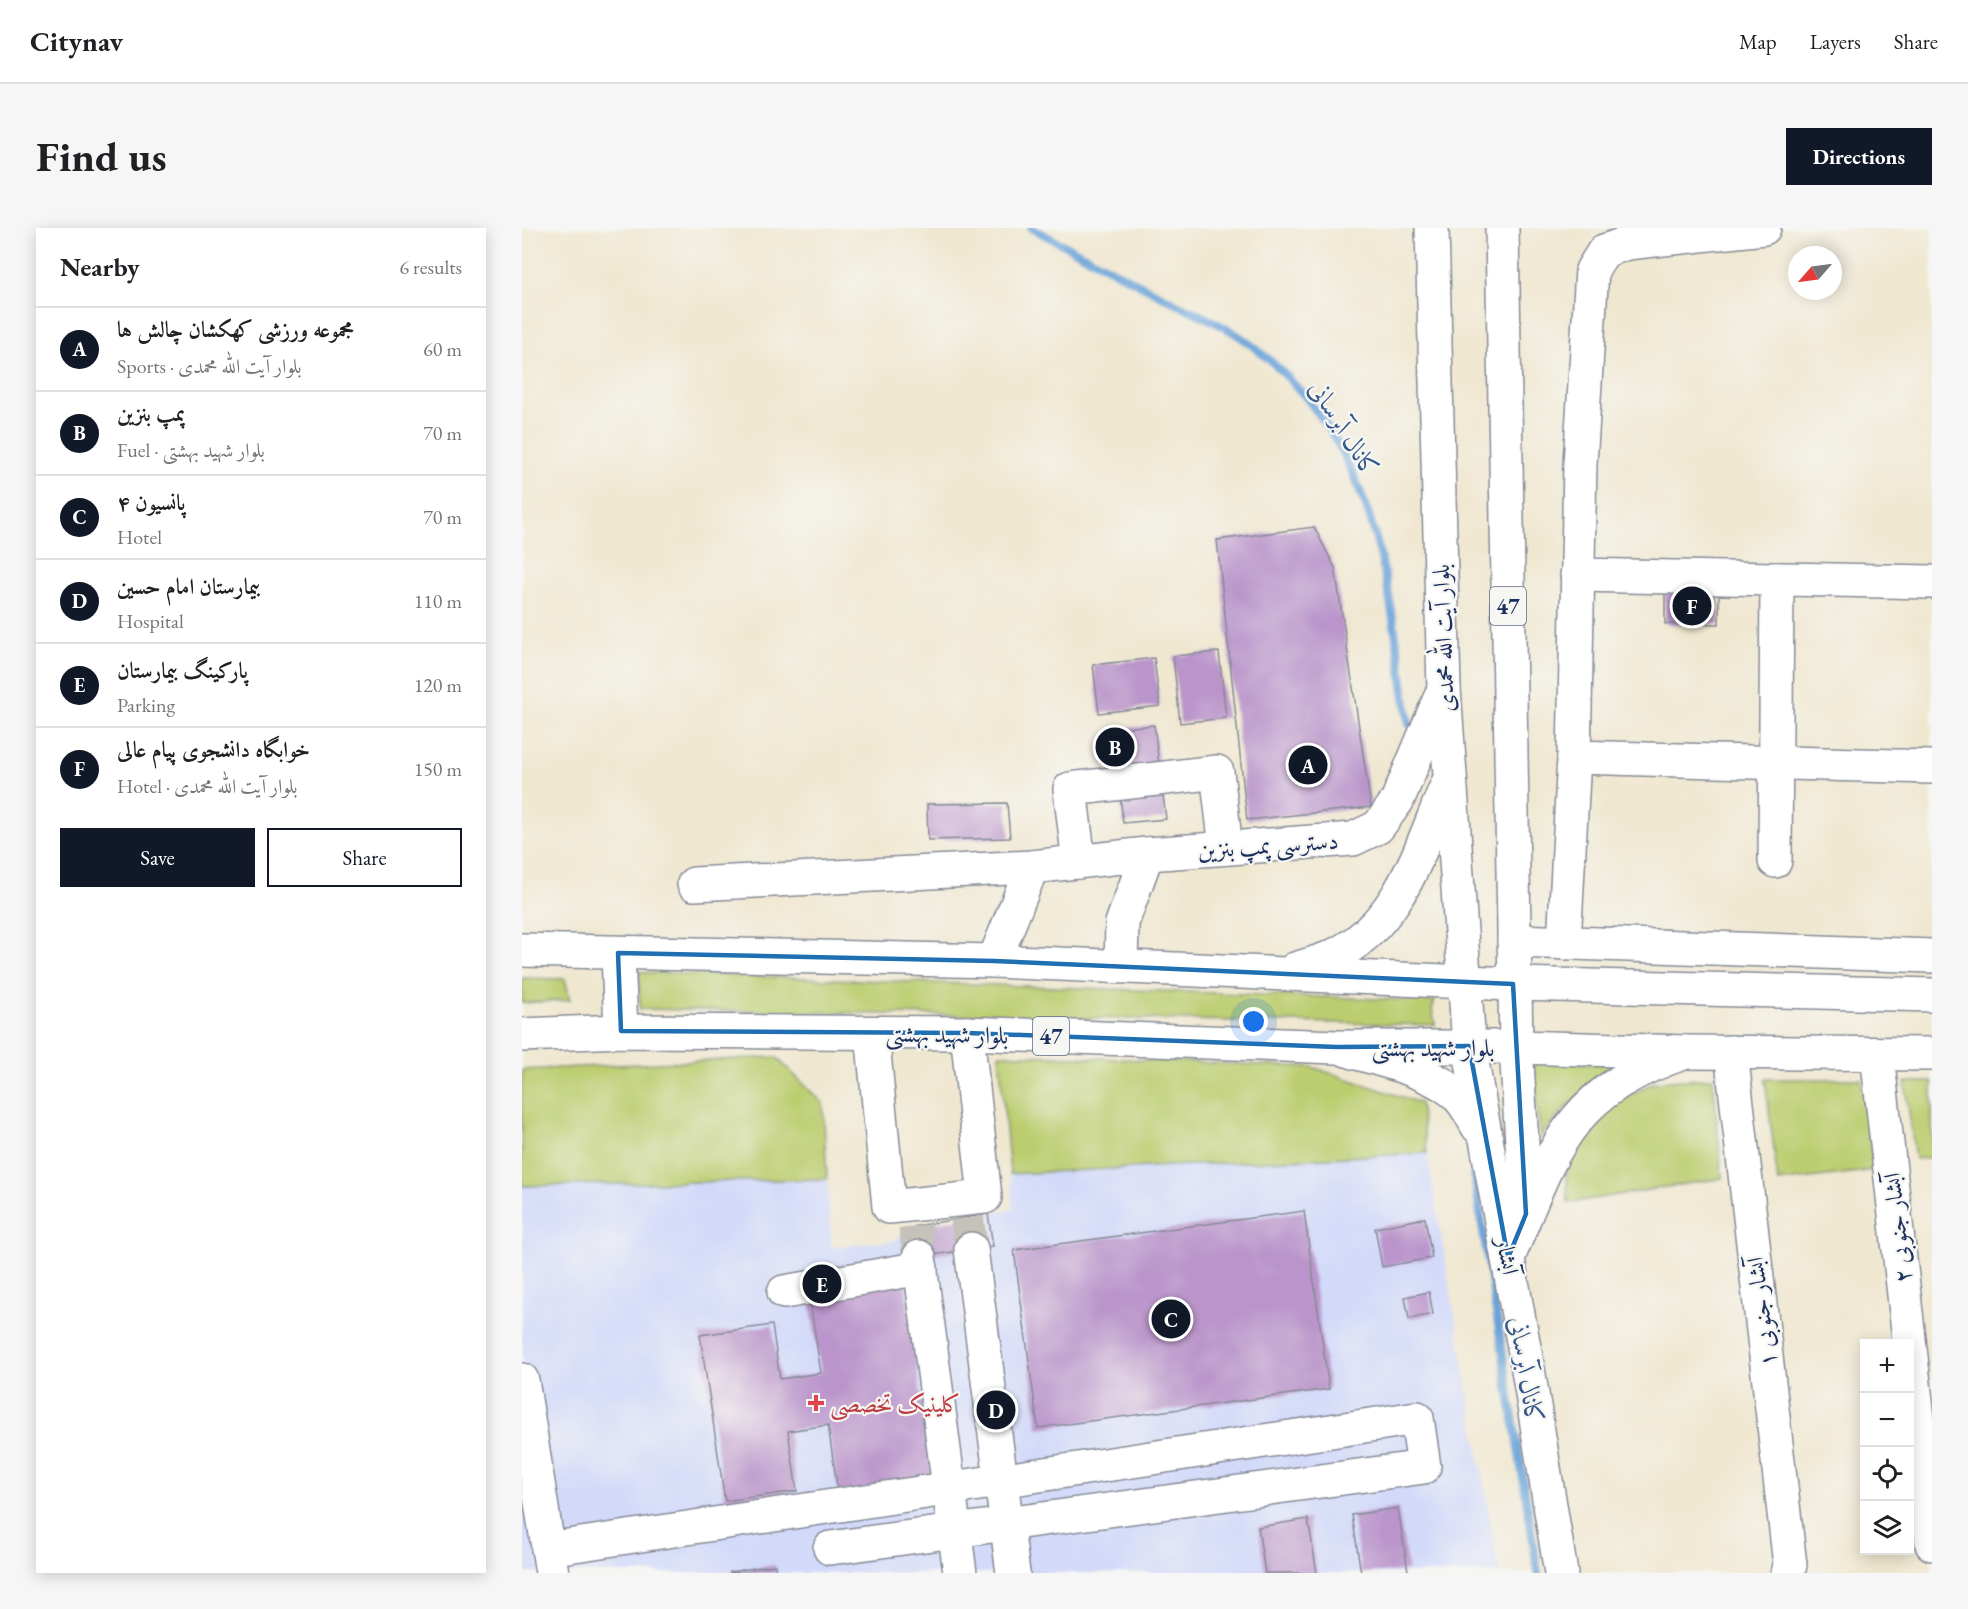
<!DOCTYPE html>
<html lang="en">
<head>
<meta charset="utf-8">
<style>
  body { margin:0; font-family:"EB Garamond",Amiri,serif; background:#f6f6f6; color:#202124 }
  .controls { position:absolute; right:18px; bottom:18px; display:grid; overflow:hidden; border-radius:0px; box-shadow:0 3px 15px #0003 }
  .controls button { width:54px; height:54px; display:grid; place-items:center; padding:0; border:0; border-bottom:2px solid #e0e0e0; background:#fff; color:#202124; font:30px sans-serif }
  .compass { position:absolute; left:1266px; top:18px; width:54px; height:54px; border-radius:50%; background:#fff; box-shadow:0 3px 15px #0003; rotate:242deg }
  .you { position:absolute; left:732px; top:794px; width:21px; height:21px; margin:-15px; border:4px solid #fff; border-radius:50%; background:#1a73e8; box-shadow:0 0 0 9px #1a73e833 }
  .badge { display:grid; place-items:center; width:39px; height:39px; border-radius:50%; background:#111827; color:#fff; font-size:20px; font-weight:700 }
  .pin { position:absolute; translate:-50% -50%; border:3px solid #fff; box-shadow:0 2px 6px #0006 }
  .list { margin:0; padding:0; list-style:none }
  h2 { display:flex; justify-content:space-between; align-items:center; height:78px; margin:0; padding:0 24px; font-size:26px }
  h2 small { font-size:20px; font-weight:400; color:#757577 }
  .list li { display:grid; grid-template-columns:39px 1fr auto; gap:18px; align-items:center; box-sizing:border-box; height:84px; padding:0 24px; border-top:2px solid #e0e0e0 }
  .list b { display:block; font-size:22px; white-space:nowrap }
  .list p { margin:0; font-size:20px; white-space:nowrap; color:#757577 }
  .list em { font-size:20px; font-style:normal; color:#757577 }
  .actions { display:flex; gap:12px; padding:18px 24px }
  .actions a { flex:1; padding:14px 0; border:2px solid #111827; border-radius:0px; text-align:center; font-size:21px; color:#111827 }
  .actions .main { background:#111827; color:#fff }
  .icon { flex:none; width:33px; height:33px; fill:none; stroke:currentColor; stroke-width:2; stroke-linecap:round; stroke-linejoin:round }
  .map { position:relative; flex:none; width:1410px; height:1345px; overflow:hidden; border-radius:0px }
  header { display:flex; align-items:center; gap:36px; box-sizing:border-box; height:84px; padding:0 30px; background:#fff; border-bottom:2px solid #e0e0e0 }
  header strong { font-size:28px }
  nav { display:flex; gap:33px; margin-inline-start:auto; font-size:21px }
  .intro { display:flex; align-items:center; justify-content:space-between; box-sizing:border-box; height:144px; padding:0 36px }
  h1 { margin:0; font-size:42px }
  .button { padding:15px 27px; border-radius:0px; background:#111827; color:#fff; font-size:21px; font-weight:700 }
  main { display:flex; gap:36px; padding:0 36px }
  aside { flex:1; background:#fff; border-radius:0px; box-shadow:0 3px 15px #0003 }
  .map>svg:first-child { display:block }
  .built { fill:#d2d9f9 }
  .green { fill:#bccd70; stroke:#6c7e67; stroke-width:1.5 }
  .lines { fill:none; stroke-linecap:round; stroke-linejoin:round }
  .stream { stroke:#68a2d8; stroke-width:8 }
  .building { fill:#ba94ca }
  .minor-tunnel { stroke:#c5c2b9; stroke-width:33; stroke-dasharray:33 16; stroke-linecap:butt }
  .minor-casing { stroke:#868b97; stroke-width:36 }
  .major-casing { stroke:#868b97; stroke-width:36 }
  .highway-casing { stroke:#868b97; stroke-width:36 }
  .minor { stroke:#fff; stroke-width:33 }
  .major { stroke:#fff; stroke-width:33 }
  .highway { stroke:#fff; stroke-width:33 }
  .marked { fill:none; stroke:#1f6fb2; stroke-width:4.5; stroke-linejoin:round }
  .health-dot { fill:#e0444e; stroke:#f6f6f2; stroke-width:2 }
  .labels { text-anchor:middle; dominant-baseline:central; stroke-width:4.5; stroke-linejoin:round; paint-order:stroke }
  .shield { fill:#f6f6f2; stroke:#5d6b8a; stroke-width:1.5 }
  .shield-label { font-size:22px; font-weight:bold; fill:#1b2f5e }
  .street-label { font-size:24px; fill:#1b2f5e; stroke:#f6f6f2 }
  .health-label { font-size:24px; fill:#be3a42; stroke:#f6f6f2; text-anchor:start }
  .water-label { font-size:26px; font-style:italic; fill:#365789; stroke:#f6f6f2 }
</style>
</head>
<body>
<header>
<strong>Citynav</strong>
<nav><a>Map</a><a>Layers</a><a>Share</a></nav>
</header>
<div class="intro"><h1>Find us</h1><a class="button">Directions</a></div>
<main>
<aside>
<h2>Nearby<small>6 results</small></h2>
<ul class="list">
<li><span class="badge">A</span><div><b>مجموعه ورزشی کهکشان چالش ها</b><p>Sports · بلوار آیت الله محمدی</p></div><em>60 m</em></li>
<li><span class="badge">B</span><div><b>پمپ بنزین</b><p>Fuel · بلوار شهید بهشتی</p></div><em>70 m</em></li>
<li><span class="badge">C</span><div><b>پانسیون ۴</b><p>Hotel</p></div><em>70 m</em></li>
<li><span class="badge">D</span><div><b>بیمارستان امام حسین</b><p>Hospital</p></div><em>110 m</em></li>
<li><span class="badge">E</span><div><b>پارکینگ بیمارستان</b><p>Parking</p></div><em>120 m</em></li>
<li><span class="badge">F</span><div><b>خوابگاه دانشجوی پیام عالی</b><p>Hotel · بلوار آیت الله محمدی</p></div><em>150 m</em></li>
</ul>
<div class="actions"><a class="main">Save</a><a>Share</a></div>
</aside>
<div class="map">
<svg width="1410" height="1345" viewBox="0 0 1410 1345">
  <rect width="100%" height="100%" fill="#f6f6f2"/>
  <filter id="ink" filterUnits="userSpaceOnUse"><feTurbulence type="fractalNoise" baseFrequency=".0167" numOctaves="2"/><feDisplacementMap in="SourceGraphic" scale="12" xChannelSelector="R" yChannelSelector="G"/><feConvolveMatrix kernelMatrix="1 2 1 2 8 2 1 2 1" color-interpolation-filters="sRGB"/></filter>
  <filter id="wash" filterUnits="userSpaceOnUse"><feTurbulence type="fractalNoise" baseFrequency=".008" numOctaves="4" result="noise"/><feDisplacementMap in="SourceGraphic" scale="24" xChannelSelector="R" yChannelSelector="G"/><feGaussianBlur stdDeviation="1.35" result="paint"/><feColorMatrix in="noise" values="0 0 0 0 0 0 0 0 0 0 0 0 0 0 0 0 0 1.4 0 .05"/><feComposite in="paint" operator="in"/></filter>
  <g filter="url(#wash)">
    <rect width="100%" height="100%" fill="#f0e7d0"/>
    <polygon class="built" points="905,925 977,1345 0,1345 0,958 305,951 310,1019 371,1013 393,998 491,981 488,946"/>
    <g class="green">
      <polygon points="117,744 913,773 910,781 913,797 118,781"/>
      <polygon points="0,750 43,751 48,772 0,775"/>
      <polygon points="477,826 790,839 898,875 905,925 488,946"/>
      <polygon points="254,829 301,875 305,951 0,958 0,842"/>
      <path d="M1011 833 1102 837C1066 858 1043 877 1018 909Z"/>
      <polygon points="1191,850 1200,950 1046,975 1044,936 1055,913 1088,876 1133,854"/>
      <polygon points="1243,851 1339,851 1352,942 1256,954"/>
      <polygon points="1383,854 1410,854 1410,929 1393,931"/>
    </g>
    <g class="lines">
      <g class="stream">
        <path d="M509 0C558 25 606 50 655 76 677 87 703 97 723 112 856 212 864 345 887 496"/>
        <polyline points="952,947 1016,1345"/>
      </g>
    </g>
    <g id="blocks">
      <g class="building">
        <polygon points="792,299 813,340 849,579 725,592 695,312"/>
        <polygon points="1143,360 1197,361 1197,396 1143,396"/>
        <polygon points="697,424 704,490 658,495 651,428"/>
        <polygon points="632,430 638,478 577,485 571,437"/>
        <polygon points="632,497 644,591 601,595 591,501"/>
        <polygon points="485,575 488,610 406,612 405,576"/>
        <polygon points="782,983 807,1161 516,1200 492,1022"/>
        <polygon points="466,986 471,1018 397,1029 393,998"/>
        <polygon points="903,990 910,1030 860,1039 853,1000"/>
        <polygon points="383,1055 411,1252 316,1265 306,1197 266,1203 275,1263 203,1273 178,1107 250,1097 258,1151 299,1145 287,1068"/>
        <polygon points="907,1064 911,1086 887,1091 883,1069"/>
        <polygon points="876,1280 886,1343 839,1345 830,1287"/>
        <polygon points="786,1291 795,1345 743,1345 736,1299"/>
        <polygon points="253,1337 254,1345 208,1345 208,1344"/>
      </g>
    </g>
  </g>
  <g filter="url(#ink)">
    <use href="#blocks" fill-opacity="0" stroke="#868b97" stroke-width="1.5"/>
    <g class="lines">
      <g class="minor-tunnel">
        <polyline points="445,990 449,1021"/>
        <polyline points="393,998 397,1029"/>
      </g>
      <g class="minor-casing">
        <g id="minor">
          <polyline points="1055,347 1410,354"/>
          <polyline points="1052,529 1410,539"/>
          <polyline points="1253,633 1255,351"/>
          <polyline points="557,634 548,561 695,544 704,620"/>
          <polyline points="172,656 510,639 625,626 831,611 856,599 875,573 922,461"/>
          <polyline points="992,713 1410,728"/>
          <polyline points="1042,715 1052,529 1058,236 1070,42 1082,23 1105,15 1242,0"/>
          <polyline points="472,733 510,639"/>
          <polyline points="599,738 600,695 625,626"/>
          <polyline points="350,805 367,979 463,969 445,805"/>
          <polyline points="947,818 1006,1141 1039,1345"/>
          <polyline points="994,819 1004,979"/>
          <path d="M825 822C858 832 901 841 929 862 942 871 949 887 956 899"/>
          <polyline points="1209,824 1268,1337 1266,1345"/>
          <polyline points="1355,826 1410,1316"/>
          <polyline points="449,1021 491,1345"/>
          <polyline points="397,1029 438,1345"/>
          <path d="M986 1030C1031 923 1043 864 1164 824"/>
          <polyline points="262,1064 399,1040"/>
          <polyline points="0,1152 30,1345"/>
          <polyline points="26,1321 895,1190 902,1239 308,1320"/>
        </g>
      </g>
      <g class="major-casing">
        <g id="major">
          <polyline points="991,756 1410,767"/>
          <polyline points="994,819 1164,824 1410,826"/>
        </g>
      </g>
      <g class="highway-casing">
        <g id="highway">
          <polyline points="910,0 922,461 947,818"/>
          <polyline points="0,722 472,733 991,756"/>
          <polyline points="96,725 99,803"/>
          <path d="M773 741C785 737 798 734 809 729 878 698 897 622 925 557"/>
          <polyline points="0,807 99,803 445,805 815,819 994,819 980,0"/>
        </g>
      </g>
      <use href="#minor" class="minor"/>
      <use href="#major" class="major"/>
      <use href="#highway" class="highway"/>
    </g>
  </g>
  <path class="marked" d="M96 725 472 733 991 756 1004 986 986 1030 947 818 815 819 445 805 99 803Z"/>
  <path class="health-dot" d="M291 1166h6v6h6v6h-6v6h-6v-6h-6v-6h6z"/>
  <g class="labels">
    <g class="shield">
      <rect x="968" y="359" width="36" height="38" rx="4.5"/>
      <rect x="511" y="789" width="36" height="38" rx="4.5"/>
    </g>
    <g class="shield-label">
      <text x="986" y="378">47</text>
      <text x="529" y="808">47</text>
    </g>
    <g class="street-label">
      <text transform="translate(921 410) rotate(-92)">بلوار آیت الله محمدی</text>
      <text transform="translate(746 617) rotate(-4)">دسترسی پمپ بنزین</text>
      <text transform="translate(425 806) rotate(1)">بلوار شهید بهشتی</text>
      <text x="911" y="819">بلوار شهید بهشتی</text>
      <text transform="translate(1375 1000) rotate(-96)">آبشار جنوبی ۲</text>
      <text transform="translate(986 1028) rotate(80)">آبشار</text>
      <text transform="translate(1239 1084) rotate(-97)">آبشار جنوبی ۱</text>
    </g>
    <g class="health-label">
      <text x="308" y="1175">کلینیک تخصصی</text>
    </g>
    <g class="water-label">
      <text transform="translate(823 201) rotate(58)">کانال آبرسانی</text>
      <text transform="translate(1005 1143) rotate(81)">کانال آبرسانی</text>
    </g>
  </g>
</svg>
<div class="controls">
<button>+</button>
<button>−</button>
<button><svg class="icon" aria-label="locate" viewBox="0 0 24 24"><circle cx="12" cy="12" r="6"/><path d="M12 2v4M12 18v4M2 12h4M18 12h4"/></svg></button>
<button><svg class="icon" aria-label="layers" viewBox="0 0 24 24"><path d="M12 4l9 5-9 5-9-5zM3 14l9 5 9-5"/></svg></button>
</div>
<svg class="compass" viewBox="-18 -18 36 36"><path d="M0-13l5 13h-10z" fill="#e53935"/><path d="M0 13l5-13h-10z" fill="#757577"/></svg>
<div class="you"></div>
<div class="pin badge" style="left:786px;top:537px">A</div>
<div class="pin badge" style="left:593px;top:519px">B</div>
<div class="pin badge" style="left:649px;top:1091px">C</div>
<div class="pin badge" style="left:474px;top:1182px">D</div>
<div class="pin badge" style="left:300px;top:1056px">E</div>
<div class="pin badge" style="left:1170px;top:378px">F</div>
</div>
</main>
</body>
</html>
